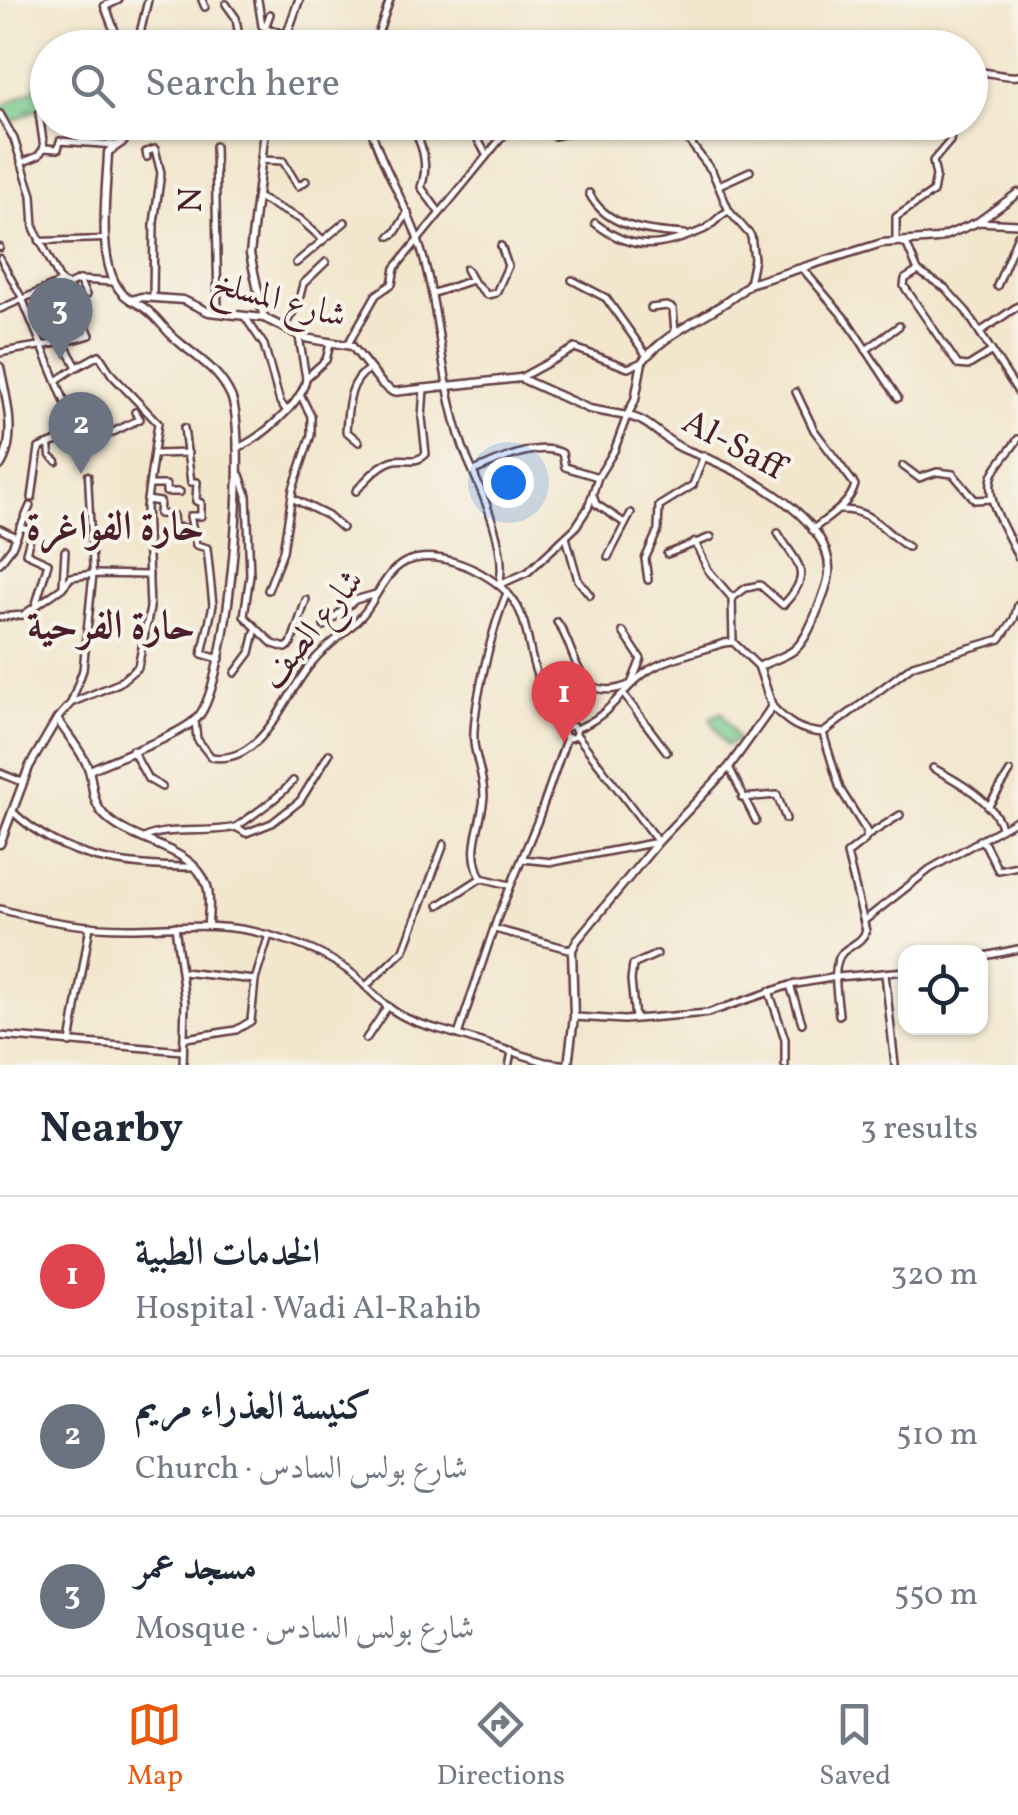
<!DOCTYPE html>
<html lang="en">
<head>
<meta charset="utf-8">
<style>
  body { margin:0; font-family:Vollkorn,Amiri,serif; background:#f6f6f7; color:#1f2937 }
  .controls { position:absolute; right:30px; bottom:30px; display:grid; overflow:hidden; border-radius:20px; box-shadow:0 2px 8px #0004 }
  .controls button { width:90px; height:90px; display:grid; place-items:center; padding:0; border:0; border-bottom:2px solid #e0e1e3; background:#fff; color:#1f2937; font:50px sans-serif }
  .you { position:absolute; left:508px; top:482px; width:35px; height:35px; margin:-25px; border:8px solid #fff; border-radius:50%; background:#1a73e8; box-shadow:0 0 0 15px #1a73e833 }
  .badge { display:grid; place-items:center; width:65px; height:65px; border-radius:50%; background:#ea580c; color:#fff; font-size:32px; font-weight:700 }
  .pin { position:absolute; translate:-50% -82px; filter:drop-shadow(0 2px 5px #0008) }
  .pin::after { content:''; position:absolute; top:52px; width:35px; height:30px; background:inherit; clip-path:polygon(0 0,100% 0,50% 100%) }
  .list { margin:0; padding:0; list-style:none }
  h2 { display:flex; justify-content:space-between; align-items:center; height:130px; margin:0; padding:0 40px; font-size:42px }
  h2 small { font-size:32px; font-weight:400; color:#747a83 }
  .list li { display:grid; grid-template-columns:65px 1fr auto; gap:30px; align-items:center; box-sizing:border-box; height:160px; padding:0 40px; border-top:2px solid #e0e1e3 }
  .list b { display:block; font-size:38px; white-space:nowrap }
  .list p { margin:0; font-size:32px; white-space:nowrap; color:#747a83 }
  .list em { font-size:32px; font-style:normal; color:#747a83 }
  .icon { flex:none; width:55px; height:55px; fill:none; stroke:currentColor; stroke-width:2; stroke-linecap:round; stroke-linejoin:round }
  .map { position:relative; flex:none; width:1018px; height:1065px; overflow:hidden }
  .search { position:absolute; background:#fff; box-shadow:0 2px 8px #0004; left:30px; right:30px; top:30px; height:110px; display:flex; align-items:center; gap:25px; box-sizing:border-box; padding:0 35px; border-radius:55px; color:#747a83; font-size:38px }
  .sheet { height:610px; background:#fff }
  nav { display:flex; justify-content:space-around; align-items:center; box-sizing:border-box; height:140px; border-top:2px solid #e0e1e3; background:#fff; font-size:28px; color:#747a83 }
  nav a { display:grid; justify-items:center; gap:5px }
  nav .on { color:#ea580c }
  .map>svg:first-child { display:block }
  .cemetery { fill:url(#cemetery-stones); stroke:#5f745c; stroke-width:2.5 }
  .garden { fill:#74c88c; stroke:#5f745c; stroke-width:2.5 }
  .lines { fill:none; stroke-linecap:round; stroke-linejoin:round }
  .pedestrian-casing { stroke:#633d43; stroke-width:9 }
  .minor-casing { stroke:#633d43; stroke-width:10 }
  .tertiary-casing { stroke:#633d43; stroke-width:11 }
  .pedestrian { stroke:#fff; stroke-width:4 }
  .minor { stroke:#fff; stroke-width:5 }
  .tertiary { stroke:#fff; stroke-width:6 }
  .labels { text-anchor:middle; dominant-baseline:central; stroke-width:8; stroke-linejoin:round; paint-order:stroke }
  .street-label { font-size:35px; fill:#4a1f2b; stroke:#f7f3e8 }
  .quarter-label { font-size:40px; font-weight:bold; fill:#4a1f2b; stroke:#f7f3e8 }
</style>
</head>
<body>
<div class="map">
<svg width="1018" height="1065" viewBox="0 0 1018 1065">
  <defs>
    <pattern id="cemetery-stones" width="16" height="16" patternUnits="userSpaceOnUse" patternTransform="scale(2.5)"><rect width="16" height="16" fill="#74c88c"/><path d="M2 7V4a2 2 0 0 1 4 0v3zM10 15v-3a2 2 0 0 1 4 0v3z" fill="#66ab79"/></pattern>
  </defs>
  <rect width="100%" height="100%" fill="#f7f3e8"/>
  <filter id="ink" filterUnits="userSpaceOnUse"><feTurbulence type="fractalNoise" baseFrequency=".01" numOctaves="2"/><feDisplacementMap in="SourceGraphic" scale="20" xChannelSelector="R" yChannelSelector="G"/><feConvolveMatrix kernelMatrix="1 2 1 2 8 2 1 2 1" color-interpolation-filters="sRGB"/></filter>
  <filter id="wash" filterUnits="userSpaceOnUse"><feTurbulence type="fractalNoise" baseFrequency=".0048" numOctaves="4" result="noise"/><feDisplacementMap in="SourceGraphic" scale="40" xChannelSelector="R" yChannelSelector="G"/><feGaussianBlur stdDeviation="2.25" result="paint"/><feColorMatrix in="noise" values="0 0 0 0 0 0 0 0 0 0 0 0 0 0 0 0 0 1.4 0 .05"/><feComposite in="paint" operator="in"/></filter>
  <g filter="url(#wash)">
    <rect width="100%" height="100%" fill="#f2e6cd"/>
    <polygon class="cemetery" points="47,54 47,105 9,123 1,107 35,88"/>
    <polygon class="garden" points="722,712 738,740 726,746 710,718"/>
  </g>
  <g filter="url(#ink)">
    <g class="lines">
      <g class="pedestrian-casing">
        <g id="pedestrian">
          <polyline points="39,241 104,239"/>
          <polyline points="0,247 0,248"/>
          <polyline points="0,258 22,298"/>
          <polyline points="56,381 77,367"/>
          <polyline points="73,435 83,450"/>
          <polyline points="49,444 50,456 57,462"/>
          <polyline points="88,475 93,574"/>
          <polyline points="509,1065 512,1050"/>
        </g>
      </g>
      <g class="minor-casing">
        <g id="minor">
          <polyline points="202,0 205,7"/>
          <polyline points="258,0 262,26 286,35"/>
          <polyline points="226,4 236,18 240,43"/>
          <polyline points="265,28 270,14"/>
          <polyline points="141,48 141,29 148,0"/>
          <polyline points="235,48 241,42 248,48"/>
          <polyline points="373,48 390,0"/>
          <polyline points="588,48 635,42 658,48"/>
          <path d="M970 72C982 69 1002 78 1018 76"/>
          <polyline points="0,114 14,139 32,195 34,228 61,282"/>
          <path d="M369 122C380 164 406 202 419 243 442 314 440 392 468 460 482 492 509 551 499 585"/>
          <polyline points="468,122 486,154"/>
          <polyline points="683,122 689,141 712,171 729,211 751,236 754,259 749,284"/>
          <path d="M411 126C423 143 429 167 421 187L439 212"/>
          <polyline points="687,132 700,122"/>
          <polyline points="215,146 218,313"/>
          <polyline points="44,148 58,149 60,141 116,145"/>
          <polyline points="147,157 146,152 155,149 161,173 154,223 153,298"/>
          <polyline points="262,160 283,161 298,186 306,181"/>
          <polyline points="21,163 38,156 44,148 39,113"/>
          <polyline points="719,185 750,171"/>
          <path d="M589 193C606 228 649 232 685 234"/>
          <polyline points="257,197 300,219 322,239"/>
          <polyline points="978,222 1018,224"/>
          <path d="M595 223C633 253 661 248 703 230 714 225 718 215 729 211"/>
          <polyline points="390,236 395,233 408,212"/>
          <polyline points="896,241 896,217 933,192 936,176 933,161 950,141 953,122"/>
          <polyline points="902,242 907,245 918,271 945,288 966,311 1018,392"/>
          <polyline points="296,263 345,222"/>
          <polyline points="802,268 848,322 898,398"/>
          <polyline points="466,269 472,280"/>
          <polyline points="918,271 905,279 904,286 958,365 968,366 992,351"/>
          <polyline points="79,280 86,295"/>
          <polyline points="572,280 606,298 647,356"/>
          <polyline points="997,286 1018,235"/>
          <polyline points="434,293 472,280 487,295 496,293 508,266 501,246"/>
          <polyline points="22,298 74,424 73,435 39,448 32,498"/>
          <polyline points="651,308 667,306 673,309 675,332"/>
          <polyline points="0,309 61,282 68,285 79,280 114,282"/>
          <polyline points="245,317 264,345 280,402 287,411"/>
          <polyline points="284,326 298,304 303,284 326,262"/>
          <polyline points="980,332 1018,306"/>
          <polyline points="299,337 306,378"/>
          <polyline points="63,342 77,367 99,355 112,375 158,423 146,507 150,608 138,667 119,683 71,703"/>
          <polyline points="348,344 376,295 392,284 395,268 507,131 528,124 554,136 582,130"/>
          <polyline points="866,350 899,326"/>
          <path d="M0 353C30 346 61 345 90 335L68 285"/>
          <polyline points="520,378 575,348 628,368 642,362"/>
          <path d="M796 392 814 430 855 485C850 505 827 518 812 530"/>
          <polyline points="184,428 191,482 197,482 196,501 201,503 201,516 190,516 196,545 207,548 213,605 202,654 220,659"/>
          <polyline points="74,431 100,423 103,432 107,430 109,434 140,419 135,412"/>
          <path d="M1018 439C1011 450 1000 461 994 472 981 497 1009 534 1018 557"/>
          <path d="M359 442 346 431C348 408 348 382 369 369"/>
          <path d="M237 448C259 440 304 402 306 378L326 360 330 344"/>
          <polyline points="157,454 188,453"/>
          <polyline points="903,466 919,478 937,472 953,474 975,500 991,499"/>
          <path d="M474 471C498 461 536 441 562 453L565 467 598 477"/>
          <polyline points="240,475 247,495 250,575 244,616 273,644 286,648 291,644 306,600"/>
          <polyline points="150,485 166,485 166,492 180,492"/>
          <path d="M356 491C366 480 380 463 395 460 408 458 416 464 426 454L422 418 424 388"/>
          <polyline points="593,495 596,504 623,522"/>
          <polyline points="292,498 328,516 342,528"/>
          <polyline points="147,500 160,502 159,514 173,515 174,527 193,529"/>
          <path d="M839 510C872 508 883 532 908 547"/>
          <polyline points="20,527 32,531 26,553 48,563 36,604"/>
          <polyline points="0,529 16,537"/>
          <polyline points="566,537 578,580 590,595"/>
          <polyline points="695,542 708,570 732,598 733,642"/>
          <polyline points="667,554 711,537"/>
          <polyline points="608,557 631,513"/>
          <polyline points="0,563 12,547 30,506"/>
          <polyline points="648,580 645,559 658,530 659,506 693,485 704,455"/>
          <polyline points="63,585 65,551"/>
          <polyline points="499,585 528,572 575,528 588,508 598,477 614,451 627,416"/>
          <polyline points="268,590 283,551 293,489 311,435 311,416 300,394"/>
          <path d="M732 598 746 588 760 585 783 605C815 572 797 565 778 533"/>
          <polyline points="0,617 23,615 62,588 71,577 93,574 149,575"/>
          <path d="M557 622C578 648 574 709 631 684L641 659 623 632"/>
          <polyline points="324,626 355,600 376,594"/>
          <polyline points="235,673 250,653 255,632"/>
          <polyline points="624,695 667,752"/>
          <path d="M772 706C788 723 799 731 823 733L840 789 867 832 865 840 847 854 866 931C861 943 852 944 843 952 830 965 838 998 839 1015"/>
          <polyline points="57,719 71,703 83,670 93,574"/>
          <path d="M195 721 197 739 211 757C265 766 285 691 315 659 330 642 351 630 365 612 376 598 382 581 395 569 425 541 488 570 510 596 529 617 527 650 537 675 543 694 557 711 568 727"/>
          <circle cx="570" cy="732" r="6"/>
          <path d="M575 729C611 717 620 689 649 670 670 657 701 651 724 643L733 642 759 667"/>
          <polyline points="823,733 913,665 1000,639 1014,619 1018,605"/>
          <polyline points="567,737 538,820 497,919 458,1035 545,1062 568,1065"/>
          <polyline points="132,750 148,779 162,787"/>
          <polyline points="729,767 756,821"/>
          <path d="M933 768C956 780 994 801 1001 827"/>
          <polyline points="0,773 22,782"/>
          <polyline points="742,798 777,795 786,819"/>
          <polyline points="988,807 1010,772"/>
          <path d="M13 812C65 861 127 867 195 867"/>
          <path d="M236 827C252 816 282 795 293 781"/>
          <polyline points="867,836 900,815"/>
          <path d="M143 839C161 826 211 834 236 827L246 833 272 823 300 801 329 754"/>
          <polyline points="979,840 985,844 998,870 1018,866"/>
          <polyline points="522,859 553,862 658,842 576,734"/>
          <path d="M481 878C466 847 482 827 484 796 484 778 476 760 474 743 472 708 493 625 507 593"/>
          <polyline points="481,878 510,885"/>
          <polyline points="439,905 481,878"/>
          <path d="M0 909C42 921 84 928 128 928 175 928 218 921 264 934 296 942 328 954 354 975 367 987 379 1001 394 1011 413 1024 437 1028 458 1035"/>
          <polyline points="865,920 930,869 1018,819"/>
          <polyline points="175,926 185,1003 183,1065"/>
          <polyline points="495,929 572,950"/>
          <polyline points="980,957 1018,949"/>
          <polyline points="183,972 255,980"/>
          <polyline points="885,974 895,1065"/>
          <polyline points="790,985 802,1023"/>
          <polyline points="366,986 404,950 444,844"/>
          <polyline points="769,991 785,1039 785,1065"/>
          <polyline points="575,1017 624,1020 708,1013 790,985 837,977 906,971"/>
          <polyline points="635,1019 631,980 633,965 657,954"/>
          <polyline points="0,1036 183,1051"/>
          <polyline points="186,1038 236,1030 251,1021 255,980 269,935"/>
          <polyline points="366,1039 388,1006"/>
          <polyline points="70,1043 90,926"/>
        </g>
      </g>
      <g class="tertiary-casing">
        <g id="tertiary">
          <polyline points="118,0 105,6 121,48"/>
          <polyline points="282,48 299,0"/>
          <polyline points="131,300 141,297 183,300 209,312 264,318 305,338 352,346 382,384 393,392 520,378 589,409 627,416"/>
          <polyline points="264,318 250,254 266,122"/>
          <path d="M0 367C6 397 18 439 0 466"/>
          <path d="M90 770C116 757 181 736 198 717 229 683 249 438 231 396 219 370 200 360 179 342 167 333 159 319 147 310 139 303 129 301 122 293 95 263 107 189 108 152L124 141 125 122"/>
          <path d="M0 844 29 767 57 719C67 734 80 749 87 765 94 780 90 795 100 810 125 845 192 842 207 886 211 898 208 912 208 925"/>
          <path d="M568 1065 574 1017 572 950 577 940 658 842 729 767 767 714 772 706 759 667C770 660 784 658 794 650 806 641 814 618 820 604 823 595 828 584 829 574 834 514 731 466 686 450 664 442 650 419 627 416L635 400 642 362C670 327 718 314 749 284L882 243 937 239 978 222 1018 193"/>
        </g>
      </g>
      <use href="#pedestrian" class="pedestrian"/>
      <use href="#minor" class="minor"/>
      <use href="#tertiary" class="tertiary"/>
    </g>
  </g>
  <g class="labels">
    <g class="street-label">
      <text transform="translate(192 200) rotate(-90)">N</text>
      <text transform="translate(279 301) rotate(15)">شارع المسلخ</text>
      <text transform="translate(733 446) rotate(28)">Al-Saff</text>
      <text transform="translate(313 630) rotate(-51)">شارع الصف</text>
    </g>
    <g class="quarter-label">
      <text x="115" y="529">حارة الفواغرة</text>
      <text x="111" y="628">حارة الفرحية</text>
    </g>
  </g>
</svg>
<div class="controls">
<button><svg class="icon" aria-label="locate" viewBox="0 0 24 24"><circle cx="12" cy="12" r="6"/><path d="M12 2v4M12 18v4M2 12h4M18 12h4"/></svg></button>
</div>
<div class="you"></div>
<div class="pin badge" style="left:564px;top:743px;background:#e0444e">1</div>
<div class="pin badge" style="left:81px;top:474px;background:#6b7280">2</div>
<div class="pin badge" style="left:60px;top:360px;background:#6b7280">3</div>
<div class="search"><svg class="icon" aria-label="search" viewBox="0 0 24 24"><circle cx="10" cy="10" r="6"/><path d="M15 15l6 6"/></svg>Search here</div>
</div>
<section class="sheet">
<h2>Nearby<small>3 results</small></h2>
<ul class="list">
<li><span class="badge" style="background:#e0444e">1</span><div><b>الخدمات الطبية</b><p>Hospital · Wadi Al-Rahib</p></div><em>320 m</em></li>
<li><span class="badge" style="background:#6b7280">2</span><div><b>كنيسة العذراء مريم</b><p>Church · شارع بولس السادس</p></div><em>510 m</em></li>
<li><span class="badge" style="background:#6b7280">3</span><div><b>مسجد عمر</b><p>Mosque · شارع بولس السادس</p></div><em>550 m</em></li>
</ul>
</section>
<nav>
<a class="on"><svg class="icon" aria-label="map" viewBox="0 0 24 24"><path d="M3 6l6-2 6 2 6-2v14l-6 2-6-2-6 2zM9 4v14M15 6v14"/></svg>Map</a>
<a><svg class="icon" aria-label="directions" viewBox="0 0 24 24"><path d="M12 3l9 9-9 9-9-9zM9 14v-3h6M13 9l2 2-2 2"/></svg>Directions</a>
<a><svg class="icon" aria-label="saved" viewBox="0 0 24 24"><path d="M7 4h10v16l-5-4-5 4z"/></svg>Saved</a>
</nav>
</body>
</html>
